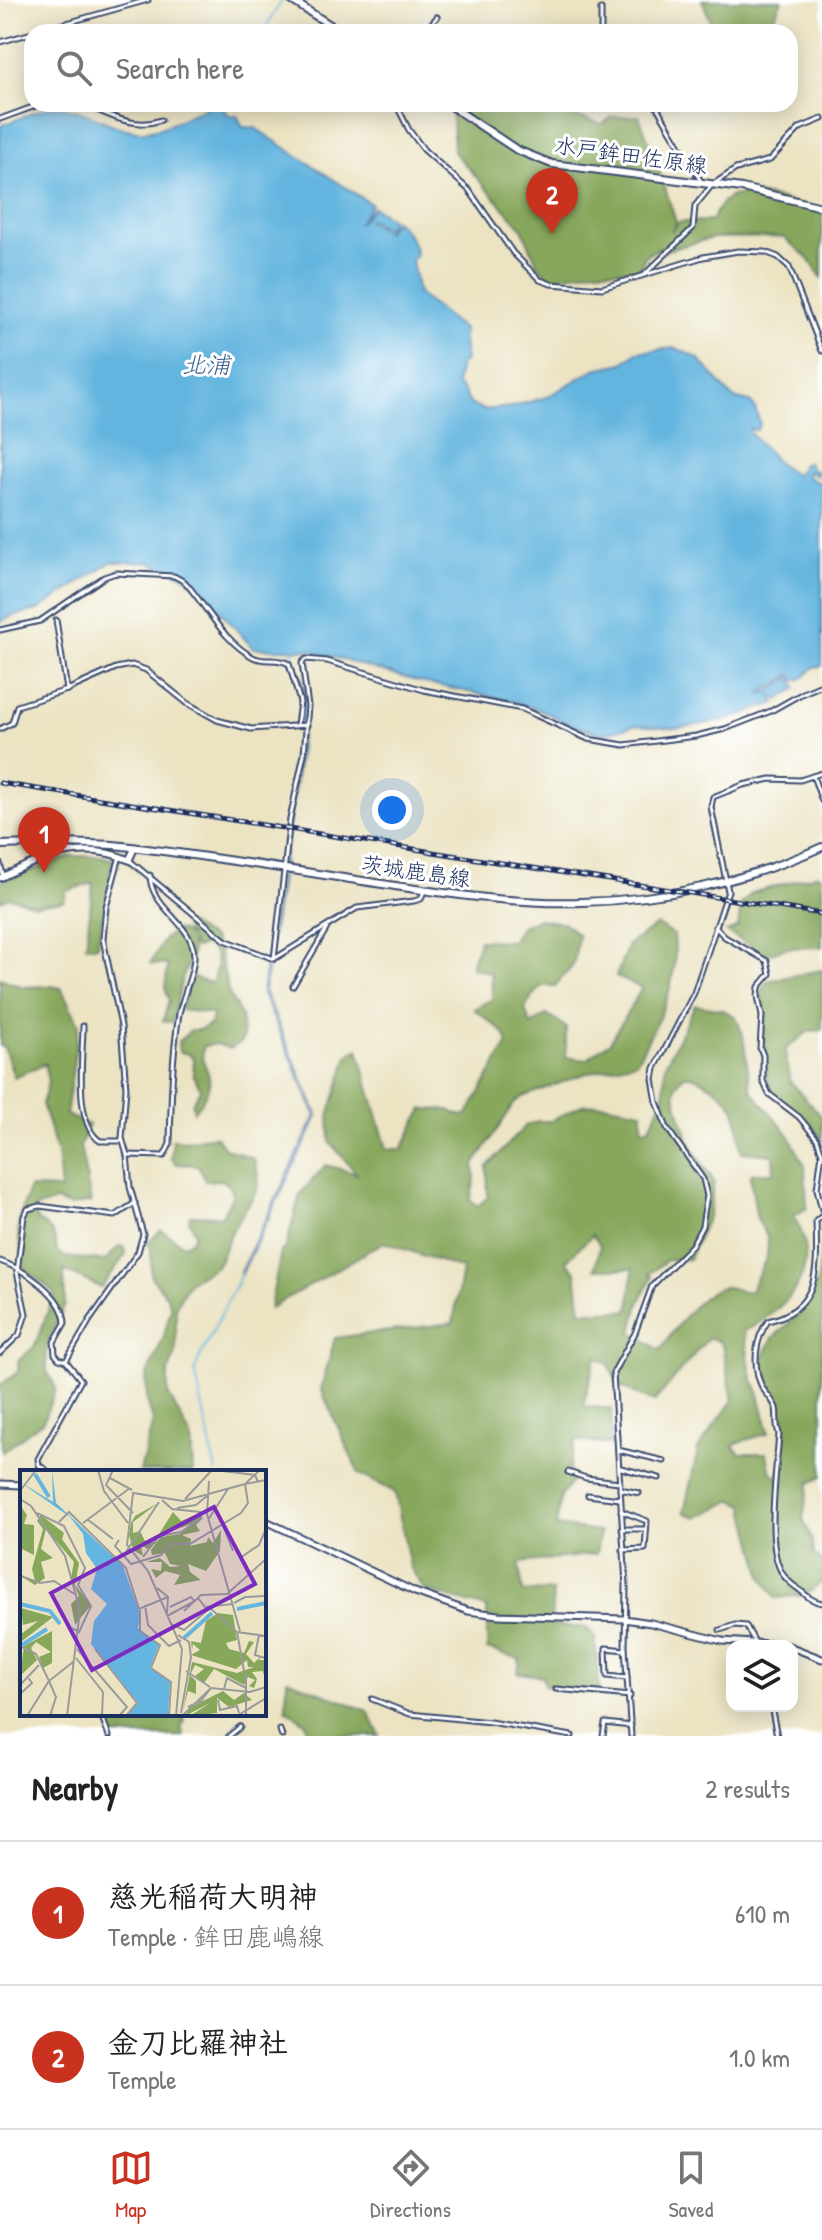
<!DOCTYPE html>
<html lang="en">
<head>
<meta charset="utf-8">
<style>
  body { margin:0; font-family:"Patrick Hand","Klee One",sans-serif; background:#f6f6f6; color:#222 }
  .controls { position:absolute; right:24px; bottom:24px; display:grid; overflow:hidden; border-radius:16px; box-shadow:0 4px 20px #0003 }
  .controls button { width:72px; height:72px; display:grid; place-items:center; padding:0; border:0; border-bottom:2px solid #e0e0e0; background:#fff; color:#222; font:40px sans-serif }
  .you { position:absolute; left:392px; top:810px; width:28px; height:28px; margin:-20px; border:6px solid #fff; border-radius:50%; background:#1a73e8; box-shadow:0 0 0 12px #1a73e833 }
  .badge { display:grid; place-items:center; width:52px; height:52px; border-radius:50%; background:#c8321e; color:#fff; font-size:26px; font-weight:700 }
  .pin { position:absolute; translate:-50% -66px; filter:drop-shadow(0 2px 4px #0008) }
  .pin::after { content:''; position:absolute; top:42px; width:28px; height:24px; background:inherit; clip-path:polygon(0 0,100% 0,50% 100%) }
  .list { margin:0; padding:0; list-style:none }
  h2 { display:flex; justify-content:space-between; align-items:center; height:104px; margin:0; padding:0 32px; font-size:34px }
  h2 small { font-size:26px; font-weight:400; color:#767676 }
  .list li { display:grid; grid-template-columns:52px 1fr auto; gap:24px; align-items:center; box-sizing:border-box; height:144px; padding:0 32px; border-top:2px solid #e0e0e0 }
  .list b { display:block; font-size:30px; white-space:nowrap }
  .list p { margin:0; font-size:26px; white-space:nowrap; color:#767676 }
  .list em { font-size:26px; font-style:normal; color:#767676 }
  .icon { flex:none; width:44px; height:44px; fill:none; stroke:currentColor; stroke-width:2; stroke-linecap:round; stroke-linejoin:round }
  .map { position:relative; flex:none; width:822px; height:1736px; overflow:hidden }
  .search { position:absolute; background:#fff; box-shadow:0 4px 20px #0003; left:24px; right:24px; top:24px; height:88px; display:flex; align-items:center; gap:20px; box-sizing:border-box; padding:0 28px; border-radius:24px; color:#767676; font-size:30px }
  .sheet { height:392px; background:#fff }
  nav { display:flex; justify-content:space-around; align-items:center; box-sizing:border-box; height:112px; border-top:2px solid #e0e0e0; background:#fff; font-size:22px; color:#767676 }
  nav a { display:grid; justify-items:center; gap:4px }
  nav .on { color:#c8321e }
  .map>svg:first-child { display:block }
  .forest { fill:#87a75b; stroke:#516b5c; stroke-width:2; fill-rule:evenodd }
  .water { fill:#64b5df; stroke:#40729e; stroke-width:2 }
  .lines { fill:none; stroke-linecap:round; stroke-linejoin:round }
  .stream { stroke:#64b5df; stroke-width:2 }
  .street-casing { stroke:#3a4a6d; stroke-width:7 }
  .secondary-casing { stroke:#3a4a6d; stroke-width:9 }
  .primary-casing { stroke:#3a4a6d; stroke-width:10 }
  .street { stroke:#fff; stroke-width:3 }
  .secondary { stroke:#fff; stroke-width:5 }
  .primary { stroke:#fff; stroke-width:6 }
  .rail-casing { stroke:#1b2f5e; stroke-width:5 }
  .rail { stroke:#fff; stroke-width:2; stroke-dasharray:6; stroke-linecap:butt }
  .labels { text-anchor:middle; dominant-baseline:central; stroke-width:6; stroke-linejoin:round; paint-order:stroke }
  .street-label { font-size:22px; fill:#1b2f5e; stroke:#fff }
  .water-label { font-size:24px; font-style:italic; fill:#355e8b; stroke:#fff }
  .inset-river { fill:none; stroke:#64b5df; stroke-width:4 }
  .inset-road { fill:none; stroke:#989b9a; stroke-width:2 }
  .view { fill:#7b2cbf; fill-opacity:0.15; stroke:#7b2cbf; stroke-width:4 }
  .inset-edge { fill:none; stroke:#1b2f5e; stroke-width:4 }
</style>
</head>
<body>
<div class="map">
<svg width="822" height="1736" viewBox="0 0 822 1736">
  <rect width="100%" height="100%" fill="#fff"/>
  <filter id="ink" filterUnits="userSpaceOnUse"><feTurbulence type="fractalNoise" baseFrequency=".0125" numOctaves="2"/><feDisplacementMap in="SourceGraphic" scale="16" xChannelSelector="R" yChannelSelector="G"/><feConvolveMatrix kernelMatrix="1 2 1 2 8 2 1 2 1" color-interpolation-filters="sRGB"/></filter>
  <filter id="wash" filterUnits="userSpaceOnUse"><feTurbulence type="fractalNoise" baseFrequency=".006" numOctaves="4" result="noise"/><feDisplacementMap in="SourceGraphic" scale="32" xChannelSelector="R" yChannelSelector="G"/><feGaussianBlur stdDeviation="1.8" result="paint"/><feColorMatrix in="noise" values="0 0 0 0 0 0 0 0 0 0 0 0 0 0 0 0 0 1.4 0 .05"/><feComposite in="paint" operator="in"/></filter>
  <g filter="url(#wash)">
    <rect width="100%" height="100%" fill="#ebe3c2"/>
    <g class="forest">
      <polygon points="702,0 782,0 768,32 715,32"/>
      <path d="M451 104H548L567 114 602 124 612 117 639 116 657 163 676 222 671 232 679 222 711 221C715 215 719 205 725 200 745 183 799 205 822 213V278L807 257 783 237 712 238 657 253 661 246 645 257 639 270H595L551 278 538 266 522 228 454 152Z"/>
      <polygon points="71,856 101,856 114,860 97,946 86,946 93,883 66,891 64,901 35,905 10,897 0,901 0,882"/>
      <polygon points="819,874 822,878 822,947 786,948 765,955 727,932 738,927 741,904 752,893"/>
      <path d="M538 919 564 923 578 935 574 964 555 986H542L532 996 525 1009 531 1025 546 1015 557 1020 566 1028V1057L586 1060 610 1042 642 988 616 977 628 945 657 925 674 935C680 984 659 1020 636 1062L584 1074 522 1097 514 1104 474 1165 475 1179 470 1201 478 1206 488 1197 487 1167 525 1126 538 1121H551L582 1105 603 1104 642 1111V1130L650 1127 664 1098 665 1065 695 1005 723 1010 736 1017 743 1035 751 1090 789 1135 805 1166 807 1208 794 1216C798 1225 804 1235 805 1245 811 1287 776 1313 744 1332L752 1379 757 1387 769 1433 736 1443 734 1447 740 1453H767L770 1470 779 1479 786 1430 762 1359 773 1338 801 1312 818 1280 822 1243V1477L809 1483 803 1519 813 1541 814 1554 822 1561V1582L806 1595 776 1598 763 1578 744 1505 733 1500 696 1518 684 1512 698 1449 733 1400 722 1345 717 1340 708 1338 654 1402 618 1385 608 1363 596 1357 583 1406 612 1409 611 1445 576 1440 569 1469 574 1479 561 1496 556 1526 600 1532 596 1554 519 1563 523 1592 553 1591 551 1625 587 1628 595 1637 599 1691 545 1686 542 1676 518 1673 520 1659 487 1649V1608L425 1591 410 1567 395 1492 359 1474 321 1389 335 1338 453 1323 462 1269 384 1242 270 1308 281 1251 286 1247 300 1194 326 1165 357 1174 330 1142 329 1116 348 1056 358 1049 387 1149H402L423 1109 449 1110 461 1116 468 1114 508 1043 504 1033 474 1009 492 999 491 973 471 967 479 940 511 941 521 926ZM684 1075C701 1076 731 1096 736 1113 739 1125 739 1140 742 1152L773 1155 774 1173H753L750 1177 757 1219 768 1238 767 1257 750 1291C739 1294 737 1288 727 1287 706 1284 671 1334 660 1350L632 1332 639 1303 652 1277 649 1274 667 1260 689 1259 709 1214 714 1181C697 1156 690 1146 681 1117 677 1100 669 1090 684 1075ZM592 1235 600 1245 595 1269H633L629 1311H581L576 1272 566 1261Z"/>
      <path d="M186 923 213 939 219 950 229 994 241 1016 243 1037 241 1042 230 1049 217 1044 204 1046C195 1070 227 1072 194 1111L192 1104 201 1089 193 1075 194 1059 189 1054 179 1052 178 1042 191 1030H199L211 1024 213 1014 181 1010 190 977 212 983 217 966 215 953 206 945 195 948 191 941 192 954 182 978 173 1022 163 1021 169 1000 165 988 168 965 150 964 165 938 176 930 184 932 190 939 184 924Z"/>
      <path d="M822 970V1030L809 1031 785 1050 790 1081 822 1117V1141C817 1134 813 1126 807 1120 797 1112 779 1103 772 1092 756 1065 769 1026 761 994L767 981Z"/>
      <path d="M0 978 23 987 51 986 61 988 79 1024 66 1115 89 1125 80 1146 91 1202 70 1206 55 1201 34 1209 37 1220C51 1228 55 1234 57 1251L65 1257 105 1261 119 1246 125 1247 126 1254 101 1288 64 1270 65 1305 46 1345 47 1371 56 1388 43 1421 2 1452 0 1385 18 1372V1361L34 1347 55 1293 21 1266C25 1248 19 1248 18 1234 17 1220 25 1202 29 1188L61 1189 57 1153 42 1104 48 1083 45 1064 14 1077 4 1047 0 1046Z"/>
      <path d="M215 1136 225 1148 254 1159 259 1181 256 1192 233 1229 219 1261 216 1266 189 1282 176 1306V1353L168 1372V1394L191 1437 193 1472H140L153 1421 147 1401 146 1377 163 1339 171 1308 167 1296 151 1277V1249L148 1242 161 1230 184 1245 192 1240 195 1233 189 1220 190 1215 222 1216 233 1194 230 1186 221 1180 205 1181C199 1160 195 1166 177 1164L171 1159 173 1139 183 1141Z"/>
      <polygon points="287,1679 368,1711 380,1736 310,1736 305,1722 286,1709"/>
      <polygon points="107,1714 185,1714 182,1717 185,1721 181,1727 184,1736 112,1736"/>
    </g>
    <g class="water">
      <path d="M220 104 229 115 237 116 243 127 255 128 371 204 358 224 373 207 392 219 386 229 370 219 367 220 386 232 395 220C407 231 413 239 416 255L412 261 418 294 464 330C460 341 467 352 464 363L460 364 456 385 462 389 471 405 484 410 511 407 547 397 595 369 623 363 637 352 676 348 698 358 733 398 750 402 755 408 760 424 756 431 750 428V433L779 464 793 473H797L803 464 808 463 810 468 819 473 816 476 808 471 807 477 822 484V666L814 667C807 674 806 678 795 681L791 675 759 694 768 692 790 678 797 688 778 700 770 694 775 703 727 720 677 728 635 725 602 734 569 724 543 711 508 700 420 682 309 650 253 648 212 602 184 575 148 562H111L38 610 12 616 0 622V126C19 120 39 106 59 107 87 109 119 133 144 131 173 129 196 107 220 104Z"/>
      <polygon points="300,674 305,688 305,699 297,771 264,991 318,1116 242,1273 240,1272 316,1116 262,992 295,771 302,698 303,688 297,675"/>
    </g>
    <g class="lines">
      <g class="stream">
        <polyline points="263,32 282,0"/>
        <polyline points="294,648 292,654 299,676"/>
        <polyline points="216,1472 195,1371 198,1361 241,1274"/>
      </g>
    </g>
  </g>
  <g filter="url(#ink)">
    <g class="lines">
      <g class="street-casing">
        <g id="street">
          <polyline points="601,9 601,32"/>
          <polyline points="35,32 148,0"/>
          <polyline points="424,32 437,17"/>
          <polyline points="0,42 32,33"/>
          <path d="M83 104C108 114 133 130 161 120"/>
          <polyline points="396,104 409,130 424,150 469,190 513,253 540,280 551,284 602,288 703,257 738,251 765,252 778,257 789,267 822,351"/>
          <polyline points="655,104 702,183"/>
          <polyline points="0,119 41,104"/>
          <polyline points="646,273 693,228 695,206 712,185 736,169 770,160 800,128 822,119"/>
          <polyline points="56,620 67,690"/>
          <path d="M0 630 40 621 104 577 116 573 174 576 185 582C206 606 224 642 253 657 264 663 278 657 289 664L300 702 297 725"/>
          <polyline points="0,729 12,723 17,706 67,690 116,668 132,665 146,670 187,703 217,720 251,729 307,725"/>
          <polyline points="813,776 822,801"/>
          <polyline points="129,860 225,940 274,959 357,908 414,901 421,899 424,891"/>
          <polyline points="0,863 3,875"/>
          <polyline points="715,927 725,937 767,961 770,974 759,987 758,996 762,1016 760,1048 763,1055 763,1081 769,1094 799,1117 817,1139 822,1153 817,1189 822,1210"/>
          <polyline points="274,959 290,819 304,754 308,706 302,663 306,659 327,661 424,690 522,709 588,739 624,745 696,736 725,729 771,711 803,693 822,685"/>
          <polyline points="293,986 327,928"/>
          <path d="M83 1026C83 1056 73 1123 100 1141H122"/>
          <path d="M127 1155 164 1156 170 1144C171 1102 172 1057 179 1014 182 997 195 971 194 955 193 923 150 908 150 875"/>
          <path d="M822 1216 816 1221C817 1266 822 1309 768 1321 755 1339 752 1366 762 1387 766 1394 774 1401 776 1408 778 1417 775 1424 779 1433 777 1466 766 1541 780 1569 784 1579 793 1585 801 1591 808 1597 814 1602 822 1603"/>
          <path d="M0 1261C23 1269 64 1295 65 1323L54 1342 55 1354 59 1359 66 1361 81 1380 38 1459 39 1465 49 1472"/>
          <polyline points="0,1353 19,1335 26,1314 17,1272 24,1216 28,1209 40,1206 115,1216 135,1203"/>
          <polyline points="66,1361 90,1320 138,1252 143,1234 130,1187 127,1155 122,1138 126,1088 121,1026 103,939 106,907 120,856"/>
          <polyline points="618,1450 664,1461"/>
          <polyline points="621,1468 659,1478"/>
          <polyline points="568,1472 586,1478 619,1482"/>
          <polyline points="620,1489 639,1493"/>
          <polyline points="588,1495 620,1499"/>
          <polyline points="621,1511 647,1521 645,1549 623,1550"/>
          <polyline points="622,1529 646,1529"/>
          <polyline points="720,1630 735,1625 746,1626 757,1646"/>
          <polyline points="625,1650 606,1648 607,1676 627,1678"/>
          <polyline points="556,1689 630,1696"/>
          <polyline points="372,1699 410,1714 490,1722 572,1736"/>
          <polyline points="771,1706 777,1736"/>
          <polyline points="101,1714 109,1736"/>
          <polyline points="280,1730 282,1736"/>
          <polyline points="229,1736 240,1727"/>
          <polyline points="603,1736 605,1723 631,1726"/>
          <polyline points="631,1736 625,1648 626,1585 613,1373 635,1333 652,1286 692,1245 702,1226 704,1213 707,1196 703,1179 667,1128 657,1102 653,1079 655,1068 694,993 728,891 711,807 713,797 743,785 771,779 800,780 822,773"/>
        </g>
      </g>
      <g class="secondary-casing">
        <g id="secondary">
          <path d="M0 878C43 856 83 840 129 860L135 847"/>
          <polyline points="0,1484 22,1485"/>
          <polyline points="264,1520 415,1592 468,1611 498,1615 624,1619 651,1623 722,1641 786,1645 822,1659"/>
        </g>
      </g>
      <g class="primary-casing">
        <g id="primary">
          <polyline points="291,0 341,32"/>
          <polyline points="448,104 517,150 552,164 742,188 822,207"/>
          <path d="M0 845 65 843 113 845C208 855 301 872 395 886 457 895 519 904 582 902 663 900 747 881 822 847"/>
        </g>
      </g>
      <use href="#street" class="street"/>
      <use href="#secondary" class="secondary"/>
      <use href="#primary" class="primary"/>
      <g class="rail-casing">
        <polyline id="rail" points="0,783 822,914"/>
      </g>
      <use href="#rail" class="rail"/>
    </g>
  </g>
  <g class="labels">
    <g class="street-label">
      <text transform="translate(631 155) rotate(8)">水戸鉾田佐原線</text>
      <text transform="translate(416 871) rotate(8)">茨城鹿島線</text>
    </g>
    <g class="water-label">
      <text x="206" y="364">北浦</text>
    </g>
  </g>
  <g transform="translate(20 1470)">
    <rect width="246" height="246" fill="#ebe3c2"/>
    <path d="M138 33 113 52V63L120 61 125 71 134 72 153 42 161 51 178 44 183 48 176 55 180 61 162 65 171 69 170 76 187 72 188 67 193 73 201 60 200 81 186 101 168 94 170 102 181 110 154 115 160 105 145 101 136 108 131 99 141 101 142 92H126L140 88 150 97 161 96 150 94 145 83 132 85 131 80 141 67 160 64 172 54 139 65 136 73 127 79 120 73 123 86 113 80 109 65 111 53 115 46ZM0 35 7 45 4 54 14 55V85L0 78ZM21 45 44 63 42 69 59 93 55 115 71 135 55 155 51 134 59 126 51 108 54 92 26 59 21 79 33 88 21 92 25 108 15 115 4 108 15 111 12 99 23 59 17 51ZM1 138 33 147 1 172 0 165 18 151 3 155ZM198 143 213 145 217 170 206 173 209 179 224 183 229 171 234 172 226 184 234 193 241 186 239 190H246V213L243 201 232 202 237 209 234 218 229 216 235 210 228 207 224 215 194 199 184 213 175 206 184 199 175 195 170 205 176 211V224L168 221 163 241 172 192 217 203 234 197H228L227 190 216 199 171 185 180 180 173 174 172 180 171 171 181 173 186 151ZM32 161V193L23 198 19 187 31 182 16 172 11 178 17 190 0 206 4 176ZM203 221 214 230 224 223 232 230 209 237 197 228V243L170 246 190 233 165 246 171 237Z" fill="#87a75b"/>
    <path d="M32 0 36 33 103 96 120 144 118 158 139 174 130 198 150 212 148 246H107L118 233 71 174 74 151 87 134 71 119 77 99 66 83 63 64 50 47 0 12 33 32Z" fill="#64b5df"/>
    <path class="inset-river" d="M15 4 29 27M0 134 30 141 40 154M217 139 246 133M164 168 192 143M2 175 27 159"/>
    <path class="inset-road" d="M78 0 84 21 108 53M93 0 86 15 113 43M194 0 235 5 238 12M90 8 112 20M189 11 187 44 220 161M0 21 16 0M0 29 11 36 45 86 60 140 47 246M165 29 192 0M157 38 176 35 188 25M197 40 213 81M17 43 44 56 65 98 58 115 71 136 59 162 52 158M67 49 93 69M188 50 208 19M39 52 49 42 106 98 119 139 148 127M63 53 110 18M99 70 95 76 111 94 141 85 151 74H170L221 43 228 33 225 14 246 10M104 85 139 32M123 87 139 66 161 62 181 48 180 42 152 39 142 30M220 88 239 75 246 59M1 106 20 113 34 111 56 125M137 118 148 127 147 143M178 128 185 137 213 134M214 133 225 127 246 126M125 135 128 155 149 176 161 170M150 137 171 127 174 131M120 140V161L140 175 131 198 151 212 149 246M164 141 181 125 207 124 246 89M147 146 173 132M151 154 164 160 190 138 217 162 246 166M217 162 224 201M158 165 169 172 171 187 161 243M239 165 235 185 245 188M0 176 16 184 29 211 53 192M57 179 107 237 99 246M75 179 117 233 106 246M56 188 83 222 82 246M166 201 190 217M0 215 19 195M204 219 207 208 226 218M0 224 12 213 7 206M198 230 200 240 217 236 219 243M168 237 181 231 191 218M7 246 29 211 36 227 30 246M156 246 162 179 128 101 107 75 113 23 163 31 225 14 240 0M162 246 191 218 230 222 246 217M217 246 246 228M226 246V203"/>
    <path class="view" d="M194 37 235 114 72 200 31 123Z"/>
    <rect width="246" height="246" class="inset-edge"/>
  </g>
</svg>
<div class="controls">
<button><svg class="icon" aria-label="layers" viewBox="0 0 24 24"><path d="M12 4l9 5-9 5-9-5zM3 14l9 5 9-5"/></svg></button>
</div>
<div class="you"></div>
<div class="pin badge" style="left:44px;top:873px">1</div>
<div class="pin badge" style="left:552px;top:234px">2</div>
<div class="search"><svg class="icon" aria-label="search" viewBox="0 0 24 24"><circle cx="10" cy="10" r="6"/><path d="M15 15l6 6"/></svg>Search here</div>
</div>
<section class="sheet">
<h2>Nearby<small>2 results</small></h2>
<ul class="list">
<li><span class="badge">1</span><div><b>慈光稲荷大明神</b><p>Temple · 鉾田鹿嶋線</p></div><em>610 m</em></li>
<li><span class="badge">2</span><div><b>金刀比羅神社</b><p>Temple</p></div><em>1.0 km</em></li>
</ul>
</section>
<nav>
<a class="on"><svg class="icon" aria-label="map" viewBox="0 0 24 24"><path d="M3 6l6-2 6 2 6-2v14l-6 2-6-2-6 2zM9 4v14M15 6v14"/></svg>Map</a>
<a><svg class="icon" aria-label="directions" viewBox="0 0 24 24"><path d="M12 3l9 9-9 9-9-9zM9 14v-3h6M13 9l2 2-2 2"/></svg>Directions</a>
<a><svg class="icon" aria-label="saved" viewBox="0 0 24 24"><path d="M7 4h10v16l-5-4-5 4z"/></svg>Saved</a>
</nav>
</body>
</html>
